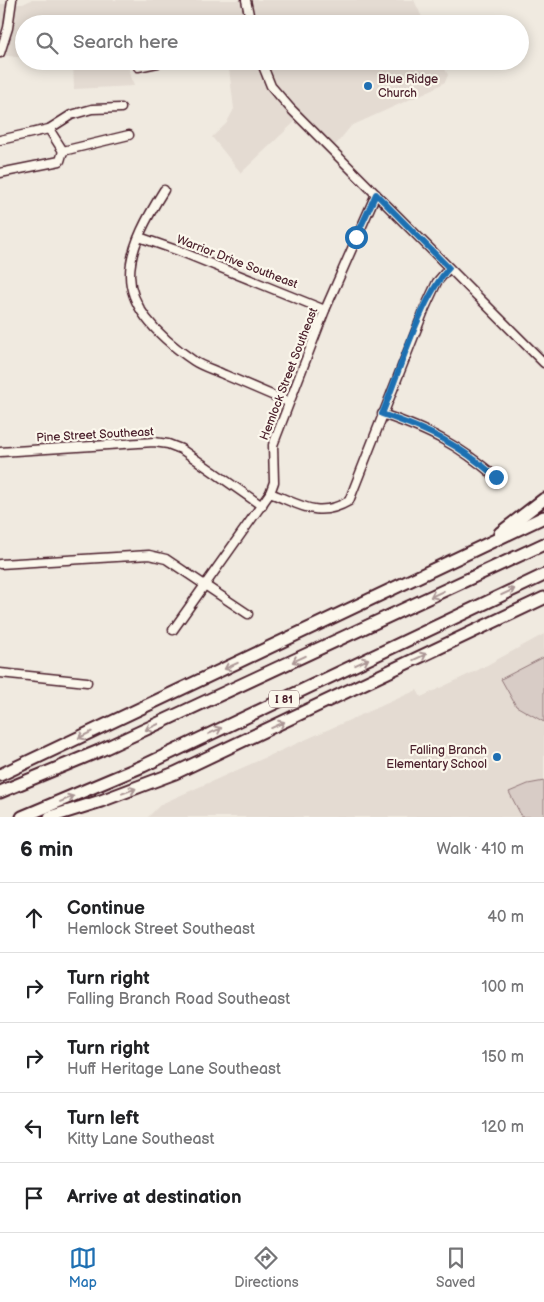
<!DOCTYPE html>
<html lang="en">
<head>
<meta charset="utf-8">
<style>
  body { margin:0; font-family:"Balsamiq Sans",sans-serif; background:#f6f6f6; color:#202124 }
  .stop { position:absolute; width:15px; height:15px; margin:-11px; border:4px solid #1f6fb2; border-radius:50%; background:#fff }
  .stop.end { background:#1f6fb2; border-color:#fff; box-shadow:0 1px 5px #0008 }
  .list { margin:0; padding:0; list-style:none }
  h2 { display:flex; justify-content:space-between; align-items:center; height:65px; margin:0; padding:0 20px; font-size:21px }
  h2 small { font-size:16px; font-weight:400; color:#757577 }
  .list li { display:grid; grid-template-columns:32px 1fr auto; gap:15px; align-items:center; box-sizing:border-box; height:70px; padding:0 20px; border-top:1px solid #e0e0e0 }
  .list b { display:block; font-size:19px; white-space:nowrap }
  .list p { margin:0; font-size:16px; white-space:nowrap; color:#757577 }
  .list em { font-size:16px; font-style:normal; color:#757577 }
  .icon { flex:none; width:28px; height:28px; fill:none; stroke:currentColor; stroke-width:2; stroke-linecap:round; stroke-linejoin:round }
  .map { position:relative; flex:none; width:544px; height:817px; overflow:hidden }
  .search { position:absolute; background:#fff; box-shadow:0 2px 12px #0003; left:15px; right:15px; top:15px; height:55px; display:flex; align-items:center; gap:12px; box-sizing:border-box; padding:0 18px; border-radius:28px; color:#757577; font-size:19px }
  .sheet { height:415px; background:#fff }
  nav { display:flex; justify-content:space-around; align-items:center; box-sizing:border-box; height:70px; border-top:1px solid #e0e0e0; background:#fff; font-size:14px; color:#757577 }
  nav a { display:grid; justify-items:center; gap:2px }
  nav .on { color:#1f6fb2 }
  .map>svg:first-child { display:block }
  .built { fill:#e4dbd2 }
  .green { fill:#d8ccc6; stroke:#917678 }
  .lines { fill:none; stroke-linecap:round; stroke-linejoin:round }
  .minor-casing { stroke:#4a1f2b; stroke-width:11 }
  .highway-casing { stroke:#4a1f2b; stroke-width:15 }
  .minor { stroke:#fbf7ec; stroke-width:8 }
  .highway { stroke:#fbf7ec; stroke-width:11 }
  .oneway { stroke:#ab9695 }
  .route { stroke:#1f6fb2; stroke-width:6 }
  .poi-dot { fill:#1f6fb2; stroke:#fbf7ec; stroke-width:2 }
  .labels { text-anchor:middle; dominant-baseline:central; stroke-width:4.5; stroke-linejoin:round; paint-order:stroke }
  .shield { fill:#fbf7ec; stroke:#7f6065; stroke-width:1 }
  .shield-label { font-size:11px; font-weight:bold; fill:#4a1f2b }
  .poi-label { font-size:12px; fill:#4a1f2b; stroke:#fbf7ec; text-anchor:start }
  .street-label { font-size:12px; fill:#4a1f2b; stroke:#fbf7ec }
</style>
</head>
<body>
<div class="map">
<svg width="544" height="817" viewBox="0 0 544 817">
  <rect width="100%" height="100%" fill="#f0eae0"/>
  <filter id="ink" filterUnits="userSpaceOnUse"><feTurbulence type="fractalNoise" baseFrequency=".02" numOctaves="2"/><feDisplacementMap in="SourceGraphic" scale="10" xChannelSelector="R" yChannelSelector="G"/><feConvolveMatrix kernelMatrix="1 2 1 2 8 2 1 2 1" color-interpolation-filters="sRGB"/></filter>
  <g filter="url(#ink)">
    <g class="built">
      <polygon points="31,0 414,0 425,24 24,24 23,58 2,55 0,42 0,4 23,4"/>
      <polygon points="73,61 137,61 127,63 134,86 74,89"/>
      <polygon points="228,61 441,61 448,75 445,82 433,89 351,126 334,147 301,116 241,173 212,137 226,124 234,109"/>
      <polygon points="544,634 544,817 148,817 161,804 417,690 421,697 478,670"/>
    </g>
    <g class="green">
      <polygon points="544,657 544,722 516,706 501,679"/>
      <polygon points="544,781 544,817 522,817 509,792 528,784"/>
    </g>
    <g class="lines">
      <g class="minor-casing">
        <g id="minor">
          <polyline points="246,0 251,24"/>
          <polyline points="0,53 8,28 12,0"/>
          <polyline points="261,61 271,86 291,109 544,363"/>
          <polyline points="138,67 167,61"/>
          <polyline points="49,129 63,151"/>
          <polyline points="0,140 49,129 71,115 92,109 121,108"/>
          <polyline points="0,173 60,161 63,151 129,135"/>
          <path d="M164 190C149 214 130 246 130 275 130 311 166 342 194 361 203 367 215 370 225 375 246 384 267 393 288 402"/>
          <polyline points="139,237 179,251 325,310"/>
          <path d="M382 414C431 431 457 444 496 477"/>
          <polyline points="0,452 154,442 168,444 181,449 262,506"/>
          <path d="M270 493C301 505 318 519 349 501L425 308 437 282 449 268"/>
          <polyline points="0,564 149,555 166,559 248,614"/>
          <polyline points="173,630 270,493 274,482 273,445 325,310 376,194"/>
          <polyline points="0,673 87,682"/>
        </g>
      </g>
      <g class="highway-casing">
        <g id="highway">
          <polyline points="500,533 544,499"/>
          <polyline points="0,775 544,517"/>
          <polyline points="0,792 99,751 544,544"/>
          <polyline points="22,817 143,766 544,575"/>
          <polyline points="50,817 101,801 175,773 544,598"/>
        </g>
      </g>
      <use href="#minor" class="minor"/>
      <use href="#highway" class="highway"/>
    </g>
    <defs><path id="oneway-shaft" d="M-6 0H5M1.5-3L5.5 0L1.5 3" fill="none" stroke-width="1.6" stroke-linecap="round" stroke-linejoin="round" transform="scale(1.25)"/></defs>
    <g class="oneway">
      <use href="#oneway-shaft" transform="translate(508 592) rotate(-25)"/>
      <use href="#oneway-shaft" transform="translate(437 594) rotate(155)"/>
      <use href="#oneway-shaft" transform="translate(420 657) rotate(-25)"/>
      <use href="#oneway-shaft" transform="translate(299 659) rotate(155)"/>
      <use href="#oneway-shaft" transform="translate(362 662) rotate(-25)"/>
      <use href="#oneway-shaft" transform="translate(231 666) rotate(155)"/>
      <use href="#oneway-shaft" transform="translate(278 725) rotate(-25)"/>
      <use href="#oneway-shaft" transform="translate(152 727) rotate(155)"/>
      <use href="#oneway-shaft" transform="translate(215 731) rotate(-25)"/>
      <use href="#oneway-shaft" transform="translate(85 735) rotate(154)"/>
      <use href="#oneway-shaft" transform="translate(129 791) rotate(-20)"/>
      <use href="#oneway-shaft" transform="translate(67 799) rotate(-22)"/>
    </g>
  </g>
  <g class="lines" filter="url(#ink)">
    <path class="route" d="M356 237 376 194 449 268C420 299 399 373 382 414 431 431 457 443 496 477"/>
  </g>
  <g class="poi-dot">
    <circle cx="368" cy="86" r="5"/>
    <circle cx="497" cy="757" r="5"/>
  </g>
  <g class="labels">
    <rect class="shield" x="269" y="690.5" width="30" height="17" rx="4"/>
    <g class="shield-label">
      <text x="284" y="699">I 81</text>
    </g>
    <g class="poi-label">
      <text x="378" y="79">Blue Ridge<tspan x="378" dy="14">Church</tspan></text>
      <text x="487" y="750" text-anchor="end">Falling Branch<tspan x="487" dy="14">Elementary School</tspan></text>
    </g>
    <g class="street-label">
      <text transform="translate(237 262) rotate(21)">Warrior Drive Southeast</text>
      <text transform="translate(289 374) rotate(-69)">Hemlock Street Southeast</text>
      <text transform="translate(95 435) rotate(-3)">Pine Street Southeast</text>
    </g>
  </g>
</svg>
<div class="stop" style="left:356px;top:237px"></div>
<div class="stop end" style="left:496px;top:477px"></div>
<div class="search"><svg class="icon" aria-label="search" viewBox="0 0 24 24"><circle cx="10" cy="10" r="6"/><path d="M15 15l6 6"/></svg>Search here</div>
</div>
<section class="sheet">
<h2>6 min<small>Walk · 410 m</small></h2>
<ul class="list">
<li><svg class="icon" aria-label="ahead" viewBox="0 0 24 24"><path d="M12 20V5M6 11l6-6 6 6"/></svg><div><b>Continue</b><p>Hemlock Street Southeast</p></div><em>40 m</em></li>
<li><svg class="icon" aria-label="right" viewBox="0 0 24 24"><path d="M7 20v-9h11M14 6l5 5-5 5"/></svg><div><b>Turn right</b><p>Falling Branch Road Southeast</p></div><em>100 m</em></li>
<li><svg class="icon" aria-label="right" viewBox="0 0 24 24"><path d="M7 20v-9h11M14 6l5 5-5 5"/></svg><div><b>Turn right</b><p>Huff Heritage Lane Southeast</p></div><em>150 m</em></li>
<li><svg class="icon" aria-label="left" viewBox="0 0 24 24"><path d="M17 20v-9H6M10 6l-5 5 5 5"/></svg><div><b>Turn left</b><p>Kitty Lane Southeast</p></div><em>120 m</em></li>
<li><svg class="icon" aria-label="arrive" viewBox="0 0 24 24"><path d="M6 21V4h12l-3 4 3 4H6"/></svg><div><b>Arrive at destination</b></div></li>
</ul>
</section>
<nav>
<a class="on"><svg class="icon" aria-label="map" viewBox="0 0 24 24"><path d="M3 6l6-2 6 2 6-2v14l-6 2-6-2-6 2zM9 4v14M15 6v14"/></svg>Map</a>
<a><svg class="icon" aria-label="directions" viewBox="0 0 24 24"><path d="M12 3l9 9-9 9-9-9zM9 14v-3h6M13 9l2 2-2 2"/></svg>Directions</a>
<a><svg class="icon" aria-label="saved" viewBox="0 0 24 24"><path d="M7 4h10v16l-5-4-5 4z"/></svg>Saved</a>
</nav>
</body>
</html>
